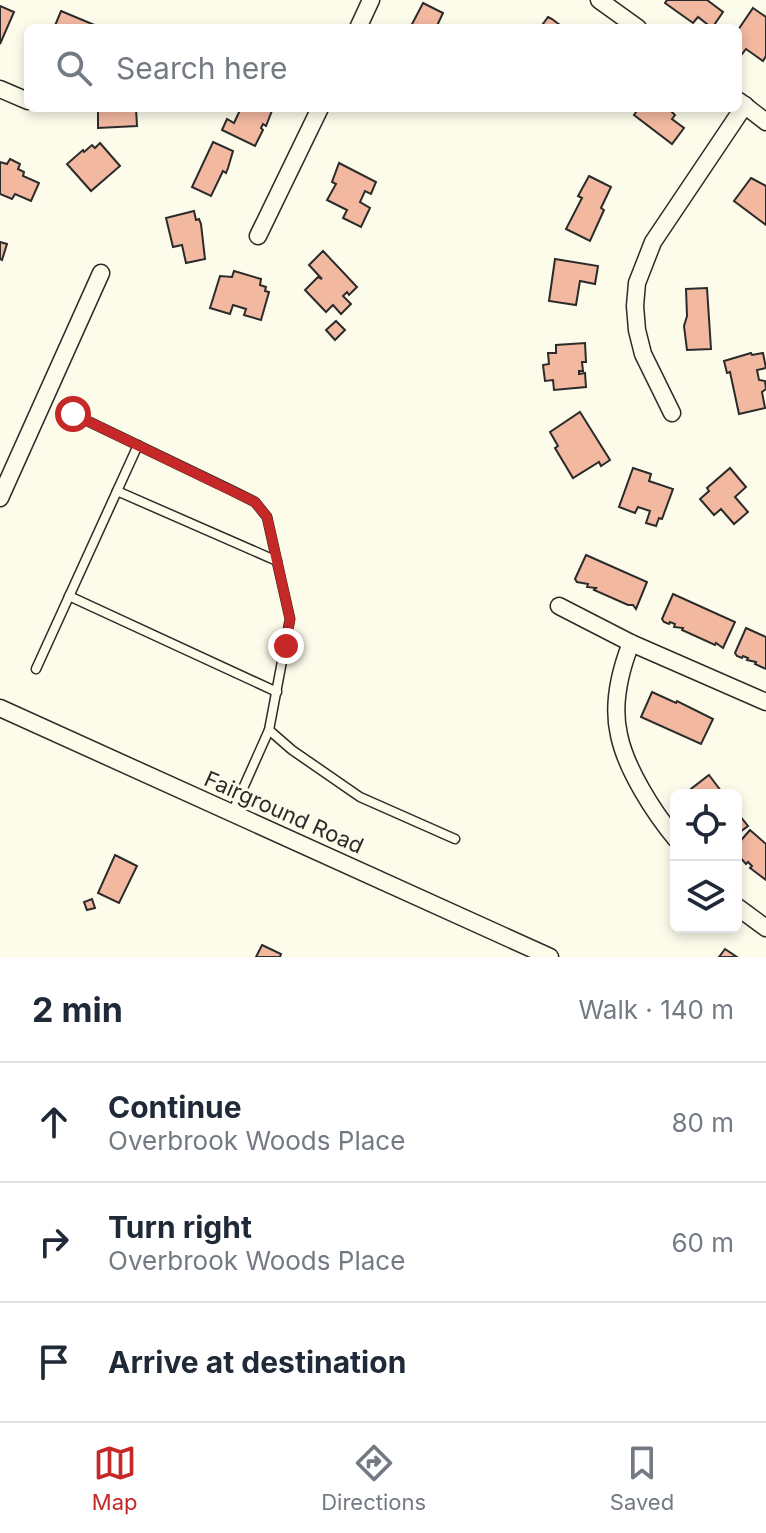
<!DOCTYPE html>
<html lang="en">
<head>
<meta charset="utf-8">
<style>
  body { margin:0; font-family:Inter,sans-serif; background:#f6f6f7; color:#1f2937 }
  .controls { position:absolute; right:24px; bottom:24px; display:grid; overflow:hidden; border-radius:12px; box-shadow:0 4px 12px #0003 }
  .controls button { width:72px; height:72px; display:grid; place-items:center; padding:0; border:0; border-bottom:2px solid #e0e1e3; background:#fff; color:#1f2937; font:40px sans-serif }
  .stop { position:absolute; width:24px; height:24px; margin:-18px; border:6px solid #c62828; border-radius:50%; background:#fff }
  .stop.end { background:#c62828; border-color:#fff; box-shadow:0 2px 8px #0008 }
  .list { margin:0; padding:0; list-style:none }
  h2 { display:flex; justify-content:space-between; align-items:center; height:104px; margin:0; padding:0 32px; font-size:34px }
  h2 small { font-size:26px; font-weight:400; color:#747a83 }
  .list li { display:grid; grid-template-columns:52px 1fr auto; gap:24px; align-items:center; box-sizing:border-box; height:120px; padding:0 32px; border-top:2px solid #e0e1e3 }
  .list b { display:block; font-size:30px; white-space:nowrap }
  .list p { margin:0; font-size:26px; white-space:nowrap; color:#747a83 }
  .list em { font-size:26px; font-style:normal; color:#747a83 }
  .icon { flex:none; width:44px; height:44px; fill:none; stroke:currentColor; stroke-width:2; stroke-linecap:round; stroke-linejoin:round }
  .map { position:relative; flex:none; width:766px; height:957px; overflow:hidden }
  .search { position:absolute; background:#fff; box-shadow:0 4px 12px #0003; left:24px; right:24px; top:24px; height:88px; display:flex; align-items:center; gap:20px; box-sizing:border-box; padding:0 28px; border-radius:12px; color:#747a83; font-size:30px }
  .sheet { height:464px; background:#fff }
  nav { display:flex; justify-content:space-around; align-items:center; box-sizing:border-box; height:112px; border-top:2px solid #e0e1e3; background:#fff; font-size:22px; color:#747a83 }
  nav a { display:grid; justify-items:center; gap:4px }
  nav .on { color:#c62828 }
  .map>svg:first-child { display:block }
  .building { fill:#f2b8a0; stroke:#2b2b2b; stroke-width:2 }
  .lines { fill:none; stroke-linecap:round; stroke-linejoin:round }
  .lane-casing { stroke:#2b2b2b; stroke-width:11 }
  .street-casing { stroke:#2b2b2b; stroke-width:19 }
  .lane { stroke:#fdfbea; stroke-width:8 }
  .street { stroke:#fdfbea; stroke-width:16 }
  .route { stroke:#c62828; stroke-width:10 }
  .labels { text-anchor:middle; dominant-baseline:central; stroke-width:6; stroke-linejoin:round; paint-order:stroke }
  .street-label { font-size:22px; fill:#2b2b2b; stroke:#fdfbea }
</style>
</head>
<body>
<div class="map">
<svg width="766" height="957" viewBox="0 0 766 957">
  <rect width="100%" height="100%" fill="#fdfbea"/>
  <g class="building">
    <polygon points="667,0 707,0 723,12 712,28 698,17 693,23 665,3"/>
    <polygon points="423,3 443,13 436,28 410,28"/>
    <polygon points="0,6 14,12 0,44"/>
    <polygon points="753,8 766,17 766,56 763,61 746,49 742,54 738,51 738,30"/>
    <polygon points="61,11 97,26 96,28 54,28"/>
    <polygon points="548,17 552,19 564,28 540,28"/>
    <polygon points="98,108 136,108 137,126 98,128"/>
    <polygon points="241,108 273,108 266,126 263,124 261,128 263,130 255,146 222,130 227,119 234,123"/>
    <polygon points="639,108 668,108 675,115 672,119 684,128 672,144 634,115"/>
    <polygon points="213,142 233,151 228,168 226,173 223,171 211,196 192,187"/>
    <polygon points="100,143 120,166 91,191 67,164 83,150 84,152 92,145 95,148"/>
    <polygon points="10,159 20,164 18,169 24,172 23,176 39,183 31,201 15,194 12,199 0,194 0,162 7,164"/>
    <polygon points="339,163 376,182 371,194 365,191 360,202 370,208 361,227 343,218 347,210 327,200 336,184 332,182"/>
    <polygon points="589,176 611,187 601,208 604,210 590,241 566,229 582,198 578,196"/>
    <polygon points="751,178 766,186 766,225 734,201"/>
    <polygon points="194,211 196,220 199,219 201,224 205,259 186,263 182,245 173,247 166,218"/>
    <polygon points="0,242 7,244 2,260 0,259"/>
    <polygon points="323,251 357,287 349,295 347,292 343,296 351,304 341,314 333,305 326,312 305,290 318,277 322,279 309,265"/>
    <polygon points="555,259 598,266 595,284 580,281 576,305 549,301"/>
    <polygon points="234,271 261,279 260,285 266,287 265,291 269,292 261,320 244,315 246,309 233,305 230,314 210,308 220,276 232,277"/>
    <polygon points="707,288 711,349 687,350 684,326 687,316 686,289"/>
    <polygon points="336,321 345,330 335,340 326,330"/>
    <polygon points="585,343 586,362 582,362 583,371 579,371 579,374 585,373 586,387 554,390 553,380 545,381 543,365 549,364 548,353 556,353 556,345"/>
    <polygon points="751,353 752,355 763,353 766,368 757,370 759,380 765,381 766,389 762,392 765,408 739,414 730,372 727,373 724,361"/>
    <polygon points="580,412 610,460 601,466 599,462 573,478 555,448 558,446 550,432"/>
    <polygon points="633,468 651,474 649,481 673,489 662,519 659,518 656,526 646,523 650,511 638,507 635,513 619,507"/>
    <polygon points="730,468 746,487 735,497 748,512 734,524 721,509 714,515 700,499 709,491 707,488"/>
    <polygon points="586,555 647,582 636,609 633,605 628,605 594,590 596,588 587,587 588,584 577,582 575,579"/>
    <polygon points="673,594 735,622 723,648 716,643 715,645 682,630 683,628 674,627 675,624 670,622 669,624 664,622 662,619"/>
    <polygon points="746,628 766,637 766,669 755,664 756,662 747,660 748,658 743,656 742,658 737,656 735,653"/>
    <polygon points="652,692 676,703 677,701 713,719 701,744 641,717"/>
    <polygon points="709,775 724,795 689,795 687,792"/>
    <polygon points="736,811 748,826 736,835"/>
    <polygon points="750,830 766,844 766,880 750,868 752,866 748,862 746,864 739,856 736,855 736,846"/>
    <polygon points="115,855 137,866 119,903 98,893"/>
    <polygon points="92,899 95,908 87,910 84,902"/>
    <polygon points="262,945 281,954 280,957 256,957"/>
    <polygon points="725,949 737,957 719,957"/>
  </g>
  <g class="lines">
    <g class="lane-casing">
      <g id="lane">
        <polyline points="73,414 233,491 255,502 267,517 290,619 269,730 232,813"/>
        <polyline points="117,491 277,561"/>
        <polyline points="69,596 277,692"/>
        <polyline points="36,669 138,445"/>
        <polyline points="269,730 292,750 360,797 455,839"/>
      </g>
    </g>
    <g class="street-casing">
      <g id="street">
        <polyline points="599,0 638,28"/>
        <polyline points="358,28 371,0"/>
        <polyline points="0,89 28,101"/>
        <polyline points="739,101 766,122"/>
        <polyline points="258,236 320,108"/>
        <polyline points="672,413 643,354 637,330 635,306 637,283 653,242 745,105"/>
        <polyline points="0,498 101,273"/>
        <polyline points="559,606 631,643 766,702"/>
        <path d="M631 643C620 671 612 705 619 735 626 769 654 813 676 839"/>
        <polyline points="0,708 550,957"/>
        <polyline points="736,906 766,928"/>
      </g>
    </g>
    <use href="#lane" class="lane"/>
    <use href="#street" class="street"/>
  </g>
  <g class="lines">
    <polyline class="route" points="73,414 255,502 267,517 277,561 290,619 286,646"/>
  </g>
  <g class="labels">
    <g class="street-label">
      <text transform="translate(284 812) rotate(24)">Fairground Road</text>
    </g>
  </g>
</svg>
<div class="controls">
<button><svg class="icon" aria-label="locate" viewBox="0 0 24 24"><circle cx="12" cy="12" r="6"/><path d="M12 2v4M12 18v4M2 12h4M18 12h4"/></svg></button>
<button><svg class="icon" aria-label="layers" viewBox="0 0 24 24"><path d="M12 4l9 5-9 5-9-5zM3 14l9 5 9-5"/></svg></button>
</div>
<div class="stop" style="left:73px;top:414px"></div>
<div class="stop end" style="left:286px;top:646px"></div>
<div class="search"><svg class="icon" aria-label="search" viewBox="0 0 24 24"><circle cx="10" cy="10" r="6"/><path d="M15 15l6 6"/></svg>Search here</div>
</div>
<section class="sheet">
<h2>2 min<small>Walk · 140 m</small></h2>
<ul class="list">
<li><svg class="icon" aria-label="ahead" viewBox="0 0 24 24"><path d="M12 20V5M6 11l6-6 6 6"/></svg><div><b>Continue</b><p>Overbrook Woods Place</p></div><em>80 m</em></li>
<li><svg class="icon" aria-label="right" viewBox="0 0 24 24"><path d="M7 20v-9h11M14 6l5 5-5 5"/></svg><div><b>Turn right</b><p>Overbrook Woods Place</p></div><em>60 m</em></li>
<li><svg class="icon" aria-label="arrive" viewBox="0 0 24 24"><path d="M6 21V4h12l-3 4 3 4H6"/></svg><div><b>Arrive at destination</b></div></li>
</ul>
</section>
<nav>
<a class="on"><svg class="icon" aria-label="map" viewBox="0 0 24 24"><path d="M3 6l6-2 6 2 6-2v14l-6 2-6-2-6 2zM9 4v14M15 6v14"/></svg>Map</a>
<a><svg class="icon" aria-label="directions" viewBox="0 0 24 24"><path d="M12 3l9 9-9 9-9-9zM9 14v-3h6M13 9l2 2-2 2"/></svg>Directions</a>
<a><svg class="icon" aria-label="saved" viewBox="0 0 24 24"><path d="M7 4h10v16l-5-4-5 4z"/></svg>Saved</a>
</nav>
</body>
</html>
